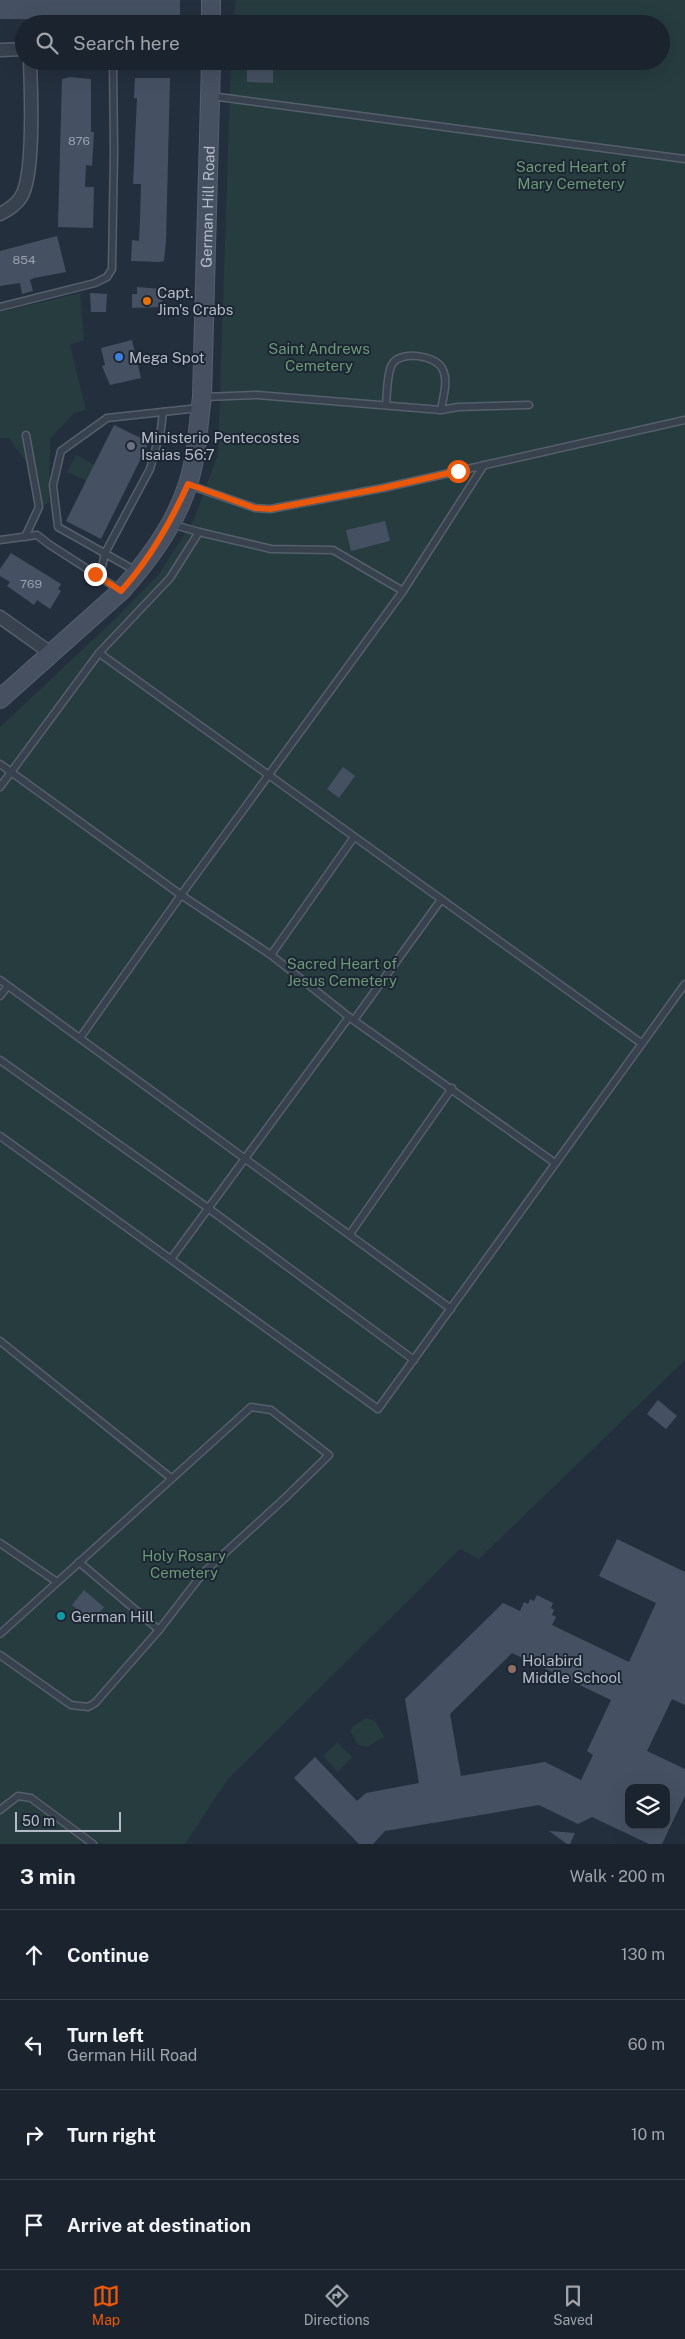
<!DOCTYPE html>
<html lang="en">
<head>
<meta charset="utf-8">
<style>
  body { margin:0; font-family:"Public Sans",sans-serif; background:#282f3a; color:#f1f3f6 }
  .controls { position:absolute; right:15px; bottom:15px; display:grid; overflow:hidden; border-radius:10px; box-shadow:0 5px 20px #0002 }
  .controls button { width:45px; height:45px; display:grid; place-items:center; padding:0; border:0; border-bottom:1px solid #39404a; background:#1b232e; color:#f1f3f6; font:25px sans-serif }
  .scale { position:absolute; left:15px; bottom:12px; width:106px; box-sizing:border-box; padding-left:5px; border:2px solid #b4bcc9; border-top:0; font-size:14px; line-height:18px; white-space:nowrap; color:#b4bcc9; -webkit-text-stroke:4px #1d2633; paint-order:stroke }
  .stop { position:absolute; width:15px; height:15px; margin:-11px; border:4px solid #ea580c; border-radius:50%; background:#fff }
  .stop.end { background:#ea580c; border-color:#fff; box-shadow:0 1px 5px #0008 }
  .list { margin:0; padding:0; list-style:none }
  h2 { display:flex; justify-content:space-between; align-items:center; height:65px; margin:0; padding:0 20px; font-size:21px }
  h2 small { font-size:16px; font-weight:400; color:#a0a4aa }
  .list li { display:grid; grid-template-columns:32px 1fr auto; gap:15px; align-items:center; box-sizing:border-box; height:90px; padding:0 20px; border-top:1px solid #39404a }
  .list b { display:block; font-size:19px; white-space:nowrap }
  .list p { margin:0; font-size:16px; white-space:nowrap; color:#a0a4aa }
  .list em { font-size:16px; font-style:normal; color:#a0a4aa }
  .icon { flex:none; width:28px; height:28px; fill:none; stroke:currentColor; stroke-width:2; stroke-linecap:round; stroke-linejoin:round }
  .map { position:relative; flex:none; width:685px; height:1844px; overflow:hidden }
  .search { position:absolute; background:#1b232e; box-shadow:0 5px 20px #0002; left:15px; right:15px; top:15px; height:55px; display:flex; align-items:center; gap:12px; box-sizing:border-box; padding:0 18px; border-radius:28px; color:#a0a4aa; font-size:19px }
  .sheet { height:425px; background:#1b232e }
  nav { display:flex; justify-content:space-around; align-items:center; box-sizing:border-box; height:70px; border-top:1px solid #39404a; background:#1b232e; font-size:14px; color:#a0a4aa }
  nav a { display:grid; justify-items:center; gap:2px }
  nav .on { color:#ea580c }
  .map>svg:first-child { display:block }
  .green { fill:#263c3f }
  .building { fill:#455162; fill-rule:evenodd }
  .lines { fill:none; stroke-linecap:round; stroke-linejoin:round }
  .lane-casing { stroke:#565f6c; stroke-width:9 }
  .street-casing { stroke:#565f6c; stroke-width:15 }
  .secondary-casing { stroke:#565f6c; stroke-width:20 }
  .lane { stroke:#38414e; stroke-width:6 }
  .street { stroke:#38414e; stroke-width:12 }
  .secondary { stroke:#465061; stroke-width:18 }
  .route { stroke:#ea580c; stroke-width:6 }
  .food-dot { fill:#e8710a; stroke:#1d2633; stroke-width:2 }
  .shop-dot { fill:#3f7fe0; stroke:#1d2633; stroke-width:2 }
  .worship-dot { fill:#6b7280; stroke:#1d2633; stroke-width:2 }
  .culture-dot { fill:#0f9aa8; stroke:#1d2633; stroke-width:2 }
  .education-dot { fill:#8d6e63; stroke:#1d2633; stroke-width:2 }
  .labels { text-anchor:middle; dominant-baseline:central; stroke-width:4; stroke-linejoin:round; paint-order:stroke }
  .number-label { font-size:12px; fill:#98a1af }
  .park-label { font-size:15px; fill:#6b9a76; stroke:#1d2633 }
  .street-label { font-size:15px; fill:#b4bcc9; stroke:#1d2633 }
  .poi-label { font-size:15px; fill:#b4bcc9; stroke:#1d2633; text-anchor:start }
</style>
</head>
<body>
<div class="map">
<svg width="685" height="1844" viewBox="0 0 685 1844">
  <rect width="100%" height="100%" fill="#242f3e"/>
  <g class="green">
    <polygon points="236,0 685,0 685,1360 479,1559 460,1549 228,1779 185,1844 0,1844 0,727 114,620 159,574 194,519 218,454 231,61 661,61 661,24 233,24"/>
    <polygon points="80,293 84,340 70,345 86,410 74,413 50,439 49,503 37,508 28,464 9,438 0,438 0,312"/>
    <polygon points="76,455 95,465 87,481 67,472"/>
    <polygon points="366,1718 375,1721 384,1737 367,1747 358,1745 351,1732 352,1727"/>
    <polygon points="337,1742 352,1757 338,1772 323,1756"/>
  </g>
  <g class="building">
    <polygon points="0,0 180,0 180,20 0,19"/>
    <polygon points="247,61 271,61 271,70 273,70 273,83 247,82"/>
    <polygon points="70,77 91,79 91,132 94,132 92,166 86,165 85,187 94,187 93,228 58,227 62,79"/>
    <polygon points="135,78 170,78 166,241 164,261 160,262 131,261 132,240 139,241 140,219 141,184 133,184 137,98 134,98"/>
    <polygon points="57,236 66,272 34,278 30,280 33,291 22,294 20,283 0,286 0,251"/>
    <polygon points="137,287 162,289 162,307 132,308 132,294 137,294"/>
    <polygon points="90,293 107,294 106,312 91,312"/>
    <polygon points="132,340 141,378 110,385 102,366 105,365 101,348"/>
    <polygon points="114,425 149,442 101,539 66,521"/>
    <polygon points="385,521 390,541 351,551 346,530"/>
    <polygon points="11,553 61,584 58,589 61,591 50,609 37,600 34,605 7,586 10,582 0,576 0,569"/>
    <polygon points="343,767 355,776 339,798 327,789"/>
    <polygon points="658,1400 677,1416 666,1429 647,1414"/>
    <path d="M617 1539 685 1572V1705L672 1699 647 1751 685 1769V1796L662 1844H649L592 1817 578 1824 539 1805 385 1831 373 1844H359L294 1778 315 1757 357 1801 366 1793 419 1783 405 1699 503 1603 520 1611 524 1602 528 1604 530 1599 534 1601 537 1595 553 1603 551 1608 554 1610 552 1615 556 1617 552 1625 629 1662 656 1603 599 1576ZM512 1653 611 1700 587 1751 593 1755 581 1780 545 1762 461 1776 450 1714ZM629 1788H666V1825H629Z"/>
    <polygon points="84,1590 104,1607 92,1622 72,1605"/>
    <polygon points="549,1831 575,1833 570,1844 567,1844"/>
  </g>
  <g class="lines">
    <g class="lane-casing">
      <g id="lane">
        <polyline points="211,96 685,159"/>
        <polyline points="0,307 95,283 107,277 112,269 114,152 113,61"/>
        <polyline points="204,397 257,395 441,410 458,407 529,405"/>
        <path d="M386 405C387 395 387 370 393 363 402 351 434 355 442 368 449 380 443 397 441 410"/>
        <polyline points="189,485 255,508 270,509 383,488 685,420"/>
        <polyline points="171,524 199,532"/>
        <polyline points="25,537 39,507 26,435"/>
        <polyline points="0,540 37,535 50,545 120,590"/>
        <polyline points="136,571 58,527 53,485 61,451 107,418 199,408"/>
        <polyline points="100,576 105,553 150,469 161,429 163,412"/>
        <polyline points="99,653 170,578 199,532 271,549 333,550 403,591"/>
        <polyline points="0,764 181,895 271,955 349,1017 555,1163"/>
        <path d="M0 787 99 653C280 782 459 914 641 1043"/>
        <polyline points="271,955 354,837"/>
        <polyline points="0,980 451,1309"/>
        <polyline points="0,996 8,986"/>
        <polyline points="354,1020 440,901"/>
        <polyline points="80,1038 181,895 403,591 484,465"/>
        <polyline points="0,1060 208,1208 414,1360"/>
        <polyline points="0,1136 378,1409 685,984"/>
        <polyline points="350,1234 452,1088"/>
        <polyline points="171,1259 349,1017"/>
        <polyline points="0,1341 171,1478"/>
        <polyline points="0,1543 57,1582"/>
        <polyline points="79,1562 159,1630"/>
        <polyline points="0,1634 251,1407 271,1410 329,1455 285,1498 203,1573 159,1630 95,1703 88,1707 71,1705 0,1655"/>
        <polyline points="0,1810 18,1796 31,1798 93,1844"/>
      </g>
    </g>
    <g class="street-casing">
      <g id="street">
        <polyline points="0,50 24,49"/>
        <path d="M0 214C8 210 16 205 21 197 35 175 31 90 30 61"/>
        <polyline points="0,617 52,654"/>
      </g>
    </g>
    <g class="secondary-casing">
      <g id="secondary">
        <polyline points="211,24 211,0"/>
        <path id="s1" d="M0 699 121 591C148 561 176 523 188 484 197 456 198 426 202 397L211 61"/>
      </g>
    </g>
    <use href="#lane" class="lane"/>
    <use href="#street" class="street"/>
    <use href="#secondary" class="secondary"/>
  </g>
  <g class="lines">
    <path class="route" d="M95 574 121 591C150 559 170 524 188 484L255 508 270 509 383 488 458 471"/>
  </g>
  <circle class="food-dot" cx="147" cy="301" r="5"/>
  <circle class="shop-dot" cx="119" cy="357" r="5"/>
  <circle class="worship-dot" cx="131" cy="446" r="5"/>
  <circle class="culture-dot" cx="61" cy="1616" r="5"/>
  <circle class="education-dot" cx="512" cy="1669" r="5"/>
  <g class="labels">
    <g class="number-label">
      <text x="79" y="141">876</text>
      <text x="24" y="260">854</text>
      <text x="31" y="584">769</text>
    </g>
    <g class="park-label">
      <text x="571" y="166">Sacred Heart of<tspan x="571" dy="17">Mary Cemetery</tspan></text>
      <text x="319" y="348">Saint Andrews<tspan x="319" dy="17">Cemetery</tspan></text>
      <text x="342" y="963">Sacred Heart of<tspan x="342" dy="17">Jesus Cemetery</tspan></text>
      <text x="184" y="1555">Holy Rosary<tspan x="184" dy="17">Cemetery</tspan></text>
    </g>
    <g class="street-label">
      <text stroke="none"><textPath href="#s1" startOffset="568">German Hill Road</textPath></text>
    </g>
    <g class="poi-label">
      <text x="157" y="292">Capt.<tspan x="157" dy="17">Jim's Crabs</tspan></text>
      <text x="129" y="357">Mega Spot</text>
      <text x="141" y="437">Ministerio Pentecostes<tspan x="141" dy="17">Isaias 56:7</tspan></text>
      <text x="71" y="1616">German Hill</text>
      <text x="522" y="1660">Holabird<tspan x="522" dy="17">Middle School</tspan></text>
    </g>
  </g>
</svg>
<div class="controls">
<button><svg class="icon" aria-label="layers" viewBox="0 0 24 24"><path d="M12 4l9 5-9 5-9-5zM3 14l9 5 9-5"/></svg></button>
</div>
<div class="scale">50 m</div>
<div class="stop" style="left:458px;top:471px"></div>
<div class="stop end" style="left:95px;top:574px"></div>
<div class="search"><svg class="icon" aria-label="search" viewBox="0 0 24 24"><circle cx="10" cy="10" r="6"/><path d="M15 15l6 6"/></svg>Search here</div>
</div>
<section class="sheet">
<h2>3 min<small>Walk · 200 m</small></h2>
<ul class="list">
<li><svg class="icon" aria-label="ahead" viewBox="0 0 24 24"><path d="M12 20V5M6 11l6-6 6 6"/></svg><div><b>Continue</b></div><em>130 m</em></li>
<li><svg class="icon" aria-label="left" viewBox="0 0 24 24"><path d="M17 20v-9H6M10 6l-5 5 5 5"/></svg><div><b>Turn left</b><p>German Hill Road</p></div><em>60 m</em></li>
<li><svg class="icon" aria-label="right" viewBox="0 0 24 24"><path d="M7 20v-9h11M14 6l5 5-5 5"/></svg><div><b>Turn right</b></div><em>10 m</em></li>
<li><svg class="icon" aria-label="arrive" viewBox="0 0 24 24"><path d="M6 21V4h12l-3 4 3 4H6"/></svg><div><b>Arrive at destination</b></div></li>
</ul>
</section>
<nav>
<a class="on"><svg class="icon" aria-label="map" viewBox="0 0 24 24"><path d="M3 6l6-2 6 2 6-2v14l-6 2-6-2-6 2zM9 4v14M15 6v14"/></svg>Map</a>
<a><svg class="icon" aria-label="directions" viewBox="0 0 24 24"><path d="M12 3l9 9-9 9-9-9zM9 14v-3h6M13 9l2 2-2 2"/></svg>Directions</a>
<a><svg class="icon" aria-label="saved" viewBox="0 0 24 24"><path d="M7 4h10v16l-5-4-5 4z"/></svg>Saved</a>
</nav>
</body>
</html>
